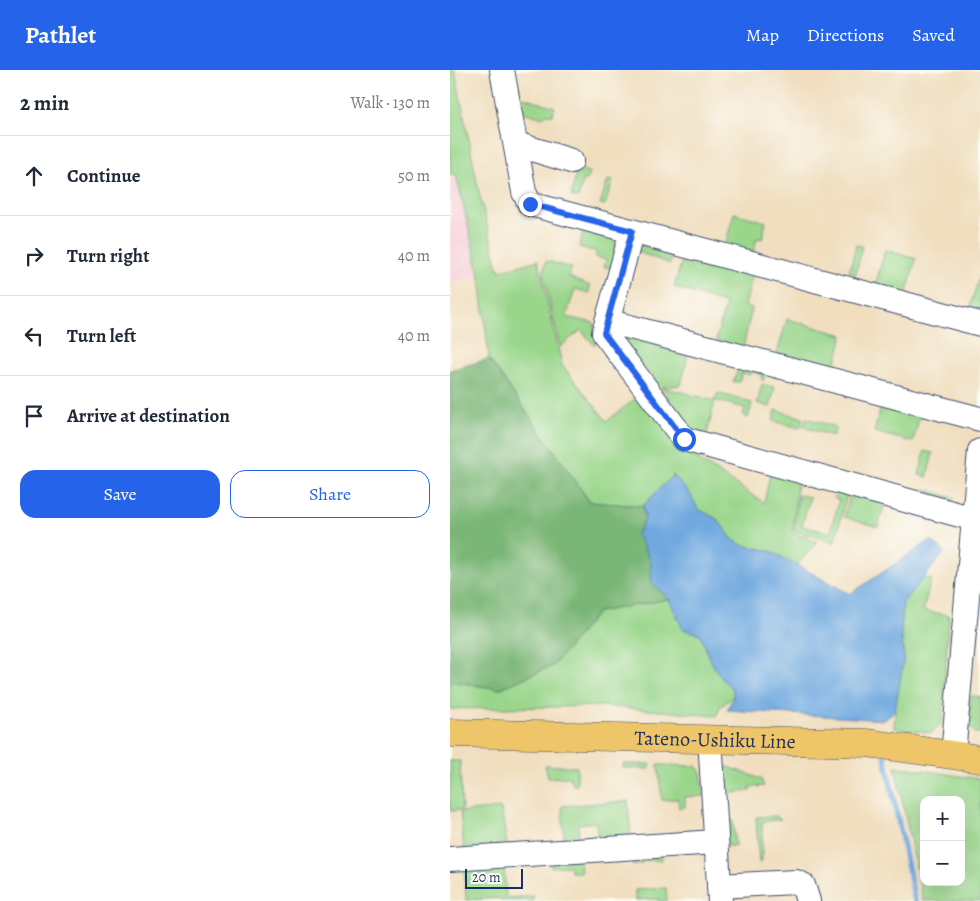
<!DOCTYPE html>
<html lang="en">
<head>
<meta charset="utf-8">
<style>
  body { margin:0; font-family:Alegreya,serif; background:#f6f6f7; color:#1f2937 }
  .controls { position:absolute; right:15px; bottom:15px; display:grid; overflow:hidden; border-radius:10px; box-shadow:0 5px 20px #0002 }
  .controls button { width:45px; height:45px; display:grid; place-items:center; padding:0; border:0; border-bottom:1px solid #e0e1e3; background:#fff; color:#1f2937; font:25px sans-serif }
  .scale { position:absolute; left:15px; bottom:12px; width:58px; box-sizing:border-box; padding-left:5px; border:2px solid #1b2f5e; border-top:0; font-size:14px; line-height:18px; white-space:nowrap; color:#1b2f5e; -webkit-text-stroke:4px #fdfcf7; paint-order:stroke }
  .stop { position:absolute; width:15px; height:15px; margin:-11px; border:4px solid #2563eb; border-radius:50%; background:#fff }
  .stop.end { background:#2563eb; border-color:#fff; box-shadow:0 1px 5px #0008 }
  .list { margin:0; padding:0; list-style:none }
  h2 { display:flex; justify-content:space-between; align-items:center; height:65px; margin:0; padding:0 20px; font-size:21px }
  h2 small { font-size:16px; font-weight:400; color:#747a83 }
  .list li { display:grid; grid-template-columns:32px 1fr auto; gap:15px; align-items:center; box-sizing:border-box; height:80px; padding:0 20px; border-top:1px solid #e0e1e3 }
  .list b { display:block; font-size:19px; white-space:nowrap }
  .list em { font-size:16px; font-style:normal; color:#747a83 }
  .actions { display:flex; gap:10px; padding:15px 20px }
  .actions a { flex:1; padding:11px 0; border:1px solid #2563eb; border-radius:15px; text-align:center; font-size:18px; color:#2563eb }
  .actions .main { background:#2563eb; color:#fff }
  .icon { flex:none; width:28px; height:28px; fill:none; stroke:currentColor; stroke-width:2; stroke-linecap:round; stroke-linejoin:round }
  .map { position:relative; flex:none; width:530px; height:831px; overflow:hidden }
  header { display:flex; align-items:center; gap:30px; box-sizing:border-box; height:70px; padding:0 25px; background:#2563eb; color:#fff }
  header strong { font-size:24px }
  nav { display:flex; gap:28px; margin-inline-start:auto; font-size:18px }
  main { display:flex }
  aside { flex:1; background:#fff }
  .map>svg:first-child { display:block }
  .built { fill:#f6cfd7 }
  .green { fill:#99d58a; stroke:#5a8274; fill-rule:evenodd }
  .forest { fill:#7ab676; stroke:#4a726a }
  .water { fill:#70a9df; stroke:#466c9e }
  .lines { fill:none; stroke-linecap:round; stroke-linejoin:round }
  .stream { stroke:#70a9df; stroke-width:5.5 }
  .minor-casing { stroke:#3b496c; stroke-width:26 }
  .major-casing { stroke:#3b496c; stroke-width:29 }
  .minor { stroke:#fff; stroke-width:24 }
  .major { stroke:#eec569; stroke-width:28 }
  .route { stroke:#2563eb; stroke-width:6 }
  .labels { text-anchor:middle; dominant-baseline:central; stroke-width:4; stroke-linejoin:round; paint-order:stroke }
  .street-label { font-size:20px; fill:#1b2f5e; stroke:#fdfcf7 }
</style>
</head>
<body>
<header>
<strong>Pathlet</strong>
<nav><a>Map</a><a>Directions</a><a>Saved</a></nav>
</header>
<main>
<aside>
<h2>2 min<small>Walk · 130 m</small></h2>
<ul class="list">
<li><svg class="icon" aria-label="ahead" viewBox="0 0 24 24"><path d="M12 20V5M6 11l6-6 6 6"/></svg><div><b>Continue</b></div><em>50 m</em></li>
<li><svg class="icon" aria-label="right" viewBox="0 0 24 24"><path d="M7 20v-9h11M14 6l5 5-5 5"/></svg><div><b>Turn right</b></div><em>40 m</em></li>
<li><svg class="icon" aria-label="left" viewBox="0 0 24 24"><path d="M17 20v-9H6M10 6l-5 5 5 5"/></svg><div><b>Turn left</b></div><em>40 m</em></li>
<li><svg class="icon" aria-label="arrive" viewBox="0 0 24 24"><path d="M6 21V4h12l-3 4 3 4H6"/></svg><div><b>Arrive at destination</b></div></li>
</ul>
<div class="actions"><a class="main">Save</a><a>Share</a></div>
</aside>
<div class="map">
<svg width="530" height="831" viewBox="0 0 530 831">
  <rect width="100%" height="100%" fill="#fdfcf7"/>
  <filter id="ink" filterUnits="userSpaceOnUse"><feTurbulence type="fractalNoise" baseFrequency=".02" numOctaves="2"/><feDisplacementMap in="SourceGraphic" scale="10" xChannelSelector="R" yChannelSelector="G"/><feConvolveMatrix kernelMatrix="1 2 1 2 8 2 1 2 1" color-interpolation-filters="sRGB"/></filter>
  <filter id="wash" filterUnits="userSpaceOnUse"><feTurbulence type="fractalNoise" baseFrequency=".0096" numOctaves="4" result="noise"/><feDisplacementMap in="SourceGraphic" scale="20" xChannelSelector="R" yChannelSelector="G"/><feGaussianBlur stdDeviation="1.12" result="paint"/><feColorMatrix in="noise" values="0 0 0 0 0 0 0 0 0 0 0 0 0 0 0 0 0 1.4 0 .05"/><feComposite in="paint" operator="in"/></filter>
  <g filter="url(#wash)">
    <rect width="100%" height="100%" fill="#f0debe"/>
    <polygon class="built" points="6,104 30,207 0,213 0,106"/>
    <g class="green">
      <polygon points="0,0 5,0 30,127 49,201 88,190 112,295 157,351 191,324 235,381 314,433 321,400 348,409 342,462 367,472 347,495 320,481 292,475 282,469 267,449 248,439 240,424 223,406 193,436 140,432 39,289 30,207 6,104 0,106"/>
      <polygon points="70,26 105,37 102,45 96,44 93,48 73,42"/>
      <polygon points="127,99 139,102 138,109 133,110 128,128 121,126"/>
      <polygon points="158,110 163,111 155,135 150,134"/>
      <polygon points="284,143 316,152 312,169 307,168 303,184 275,176"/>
      <polygon points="134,160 161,167 167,176 161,198 154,197 156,190 145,187 147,182 129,177"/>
      <polygon points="188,175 223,182 220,194 188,182"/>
      <polygon points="406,175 412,176 406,204 399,202"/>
      <polygon points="435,180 466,189 456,226 425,217"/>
      <polygon points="234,184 303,204 295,236 302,238 293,278 266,270 276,234 224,217"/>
      <polygon points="96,191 122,198 119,207 140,216 139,223 125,219 116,247 144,253 145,263 150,270 144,275 131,260 110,277 93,202"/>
      <polygon points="530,203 530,245 519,241"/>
      <polygon points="337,249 393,265 383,303 326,287"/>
      <polygon points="174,263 239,280 231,315 212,317 265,331 257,364 242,362 211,317 171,271"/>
      <polygon points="290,295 316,302 313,311 311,309 312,305 303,302 300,305 292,303 289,312 283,312"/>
      <polygon points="312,314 325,317 320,337 307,333"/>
      <polygon points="268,323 302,333 298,348 293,345 295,338 264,330"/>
      <polygon points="432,332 471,342 463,372 424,362"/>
      <polygon points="326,340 353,348 350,358 323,351"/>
      <polygon points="356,348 386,357 383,366 353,357"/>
      <polygon points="475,381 483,383 477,407 469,405"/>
      <polygon points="386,419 398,422 384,473 344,460 348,425 360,427 352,456 380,463 389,430 384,428"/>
      <polygon points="476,419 504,428 503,431 475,422"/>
      <polygon points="401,424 435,433 428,457 394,447"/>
      <polygon points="473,507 481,509 473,541 499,545 492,652 482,663 444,658 445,640 454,587 451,561 453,532"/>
      <path d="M219 529 233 559 250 564C258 585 265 605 283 619V627L270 637 267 646 154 636 0 639V611L49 619 104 595 148 542Z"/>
      <polygon points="521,626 530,627 530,663 525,663 518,656"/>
      <polygon points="0,691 10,691 12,740 0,741"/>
      <polygon points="173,694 200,694 200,699 173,698"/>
      <polygon points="95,695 127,697 127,715 123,715 120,707 98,708"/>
      <polygon points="208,695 246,696 251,702 254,726 235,727 235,737 229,738 228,729 212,730"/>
      <polygon points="276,696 311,709 314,716 300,717 300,721 280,723 271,712 271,700"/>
      <path d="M445 696 530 709V831H473ZM474 730H511V812H474Z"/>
      <polygon points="178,731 181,768 148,770 146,752 128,754 129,770 114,770 112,736"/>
      <polygon points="51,738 57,774 14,779 10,742"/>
      <polygon points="326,746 331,749 312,752 312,791 309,793 306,747"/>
      <polygon points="283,751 285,776 275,776 274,752"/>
      <polygon points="212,785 212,790 193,791 191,794 183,796 183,786"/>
      <polygon points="130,789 131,802 121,802 120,796 101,797 101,791"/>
      <polygon points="54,794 56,828 83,826 83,831 51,831 51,828 16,830 14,796"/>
      <polygon points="216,818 217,831 208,831 208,829 185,830 185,820"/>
    </g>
    <polygon class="forest" points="39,289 140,432 193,436 195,448 187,464 201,492 202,513 219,529 148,542 104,595 49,619 0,611 0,300"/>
    <path class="water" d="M223 405 240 424 248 439 267 449 282 469 292 475 320 481 400 524 481 470 495 482 453 532 451 561 454 587 445 640 435 650 277 640 283 628V619C265 605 258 585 250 564L233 559 219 529 202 513 201 492 187 464 195 448 193 436Z"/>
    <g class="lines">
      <polyline class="stream" points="435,687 465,831"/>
    </g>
  </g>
  <g filter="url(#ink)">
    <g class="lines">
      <g class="minor-casing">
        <g id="minor">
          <polyline points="52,0 74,122 80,134 530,254"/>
          <polyline points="66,74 121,91"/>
          <polyline points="182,161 154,263 234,369 524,449"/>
          <polyline points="157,251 530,349"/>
          <polyline points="260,668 270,831"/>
          <polyline points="503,685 530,381"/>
          <polyline points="0,789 266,772"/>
          <polyline points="269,816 346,812 353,815 358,831"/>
        </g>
      </g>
      <g class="major-casing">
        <g id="major">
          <path id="s1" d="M0 663 417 673 530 689"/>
        </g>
      </g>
      <use href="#minor" class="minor"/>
      <use href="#major" class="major"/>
    </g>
  </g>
  <g class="lines" filter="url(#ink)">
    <polyline class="route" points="80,134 182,161 154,263 234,369"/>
  </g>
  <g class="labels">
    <g class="street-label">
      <text stroke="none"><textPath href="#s1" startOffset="265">Tateno-Ushiku Line</textPath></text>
    </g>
  </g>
</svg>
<div class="controls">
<button>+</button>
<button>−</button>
</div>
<div class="scale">20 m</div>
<div class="stop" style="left:234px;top:369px"></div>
<div class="stop end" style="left:80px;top:134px"></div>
</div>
</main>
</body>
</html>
